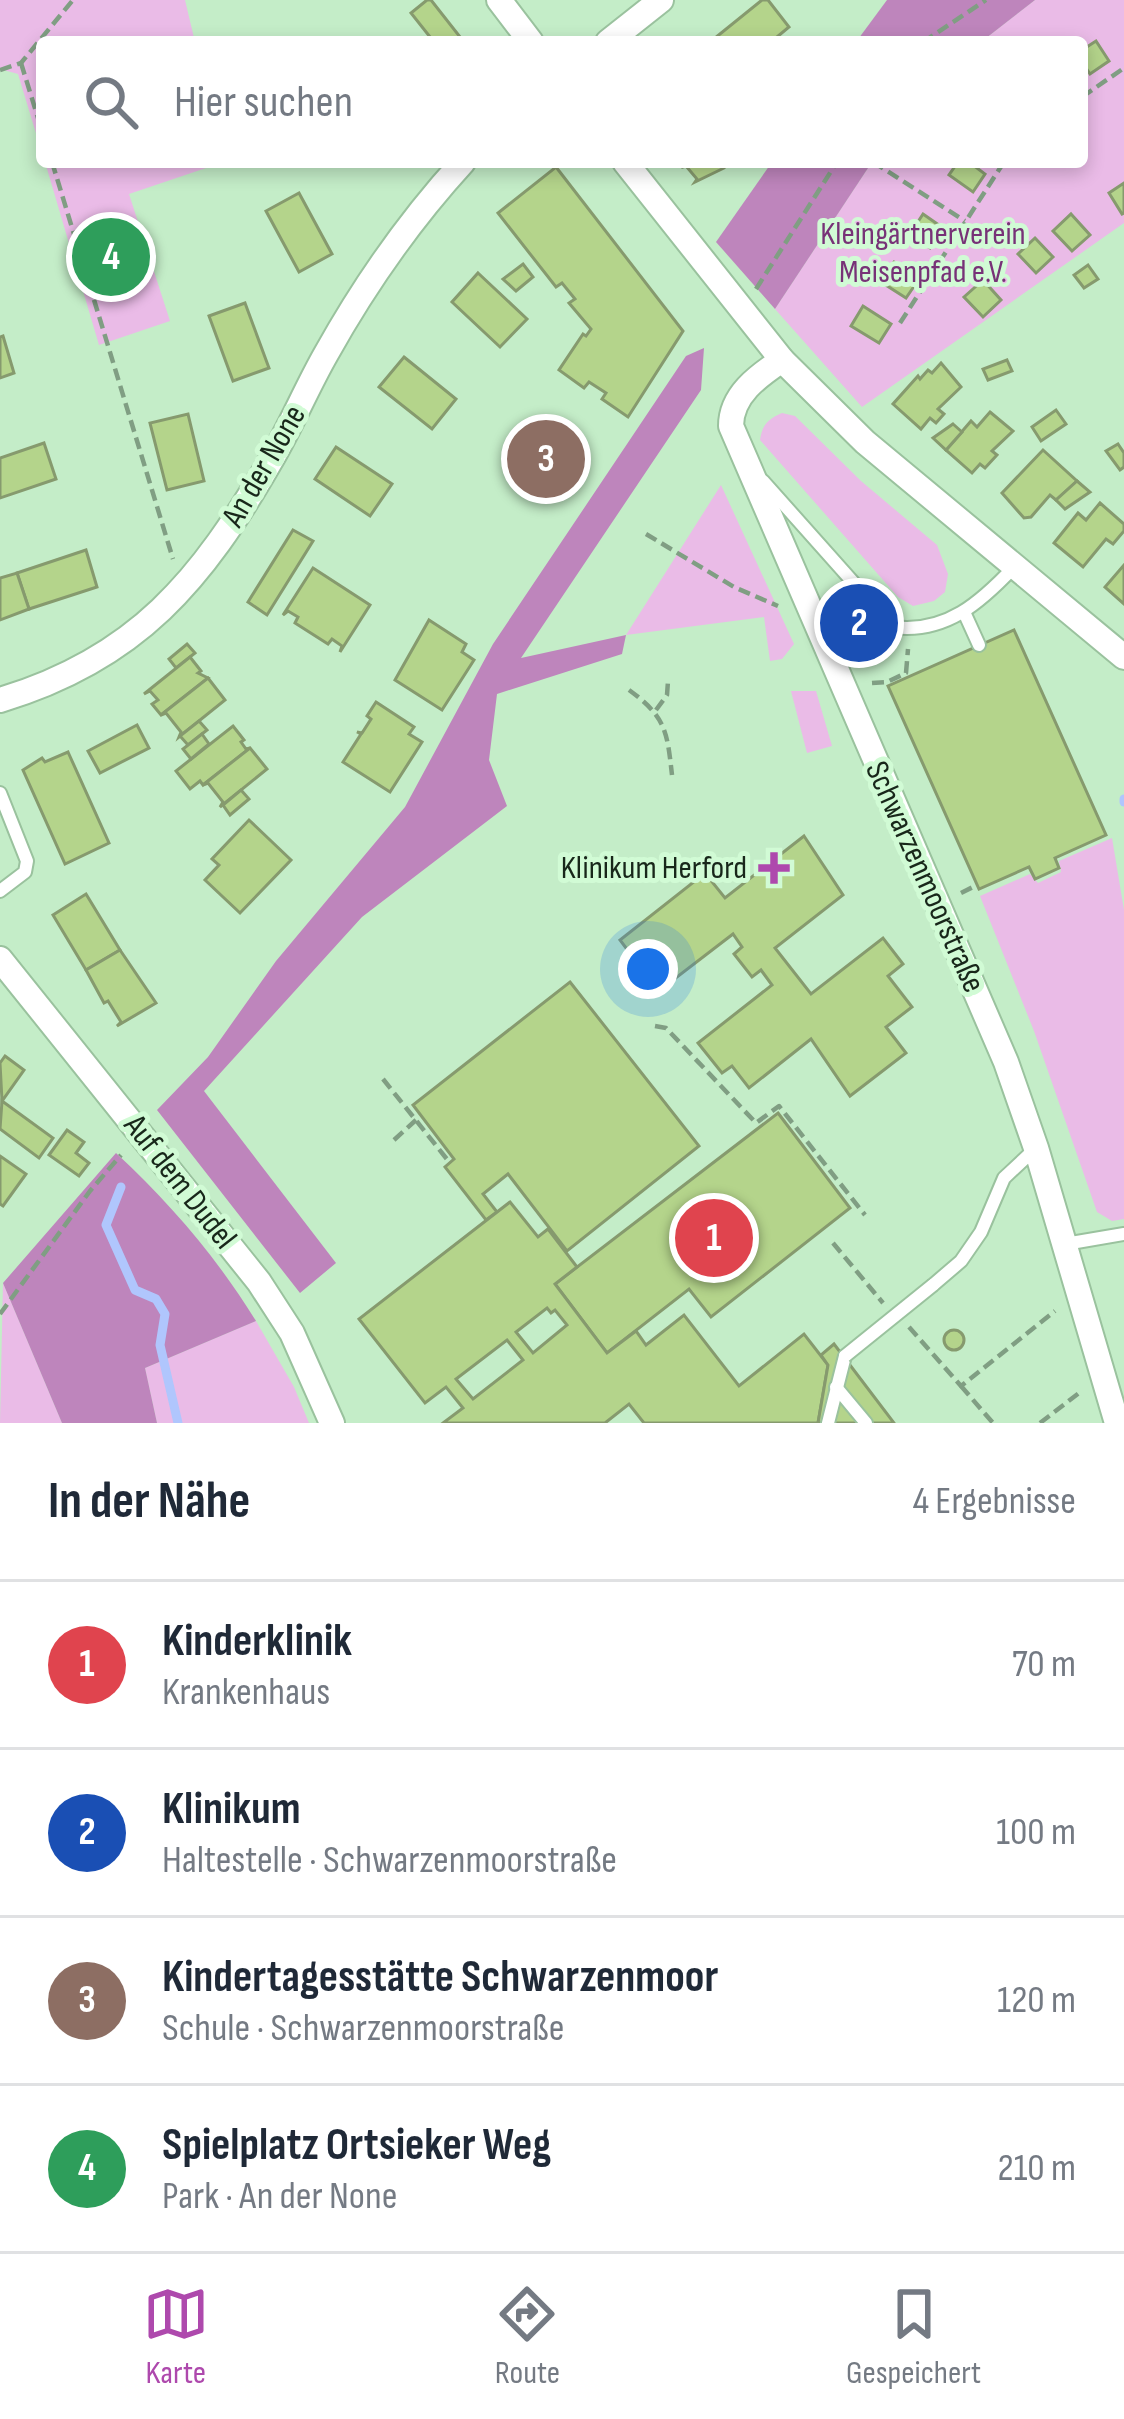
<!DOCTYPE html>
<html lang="de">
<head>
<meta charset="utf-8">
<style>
  body { margin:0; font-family:"Sofia Sans Condensed",sans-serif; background:#f2f2f3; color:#1f2937 }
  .you { position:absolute; left:648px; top:969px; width:42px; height:42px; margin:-30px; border:9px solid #fff; border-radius:50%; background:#1a73e8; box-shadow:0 0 0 18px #1a73e833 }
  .badge { display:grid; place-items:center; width:78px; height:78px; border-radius:50%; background:#ae49ad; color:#fff; font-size:39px; font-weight:700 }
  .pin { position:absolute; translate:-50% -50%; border:6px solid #fff; box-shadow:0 3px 12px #0006 }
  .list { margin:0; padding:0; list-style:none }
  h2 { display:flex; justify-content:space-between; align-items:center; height:156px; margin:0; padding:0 48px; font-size:51px }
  h2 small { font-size:39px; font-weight:400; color:#747a83 }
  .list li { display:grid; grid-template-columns:78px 1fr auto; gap:36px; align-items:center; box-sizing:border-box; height:168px; padding:0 48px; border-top:3px solid #e0e1e3 }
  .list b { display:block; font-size:45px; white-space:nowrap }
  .list p { margin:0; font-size:39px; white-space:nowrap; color:#747a83 }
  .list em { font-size:39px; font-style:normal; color:#747a83 }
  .icon { flex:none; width:66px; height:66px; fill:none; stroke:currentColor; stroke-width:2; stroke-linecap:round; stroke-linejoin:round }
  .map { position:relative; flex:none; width:1124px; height:1423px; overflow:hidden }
  .search { position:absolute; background:#fff; box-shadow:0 6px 18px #0003; left:36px; right:36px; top:36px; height:132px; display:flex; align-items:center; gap:30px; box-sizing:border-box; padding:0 42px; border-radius:12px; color:#747a83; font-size:45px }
  .sheet { height:828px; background:#fff }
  nav { display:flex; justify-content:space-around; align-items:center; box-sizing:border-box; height:168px; border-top:3px solid #e0e1e3; background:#fff; font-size:33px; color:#747a83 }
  nav a { display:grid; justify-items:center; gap:6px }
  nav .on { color:#ae49ad }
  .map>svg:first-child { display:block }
  .green { fill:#eabbe7 }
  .forest { fill:#be85bc }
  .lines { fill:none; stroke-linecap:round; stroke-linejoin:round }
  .stream { stroke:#b0c6fd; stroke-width:9 }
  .building { fill:#b4d48b; stroke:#869a6e; stroke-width:3; fill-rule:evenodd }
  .lane-casing { stroke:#9ac29e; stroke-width:16 }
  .street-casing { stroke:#9ac29e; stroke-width:28 }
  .path { stroke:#809e83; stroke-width:4.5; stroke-dasharray:12 6; stroke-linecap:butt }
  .lane { stroke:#fff; stroke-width:12 }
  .street { stroke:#fff; stroke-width:24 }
  .lane-bridge-casing { stroke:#9ac29e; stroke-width:16; stroke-linecap:butt }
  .lane-bridge { stroke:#fff; stroke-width:12 }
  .poi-dot { fill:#ae49ad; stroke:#d1fbd5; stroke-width:4.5 }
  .labels { text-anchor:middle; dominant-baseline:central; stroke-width:10; stroke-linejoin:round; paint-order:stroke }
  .park-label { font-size:33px; fill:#773277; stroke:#d1fbd5 }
  .street-label { font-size:33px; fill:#18271a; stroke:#d1fbd5 }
  .poi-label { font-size:33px; fill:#18271a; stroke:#d1fbd5; text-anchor:end }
</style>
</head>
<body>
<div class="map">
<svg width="1124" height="1423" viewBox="0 0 1124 1423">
  <rect width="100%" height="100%" fill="#c4edc8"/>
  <g class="green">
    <polygon points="0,0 185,0 195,42 42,42 42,153 18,74 0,69"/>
    <polygon points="1035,0 1124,0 1124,223 862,407 775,309 872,162 1082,162 1082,42 981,42"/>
    <polygon points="45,162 212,162 212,166 129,194 170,321 99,345"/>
    <path d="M782 413 795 416 861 481 937 545 948 574 945 592 934 601 913 606 898 597 760 440C762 425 768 419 782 413Z"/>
    <polygon points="721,485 794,644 782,659 770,661 764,617 626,635"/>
    <polygon points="791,691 816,691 832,746 807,753"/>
    <polygon points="1112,838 1124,910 1124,1219 1112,1221 1097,1212 1034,1031 980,896 1030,874 1038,883 1061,872 1059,861"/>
    <polygon points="3,1283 62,1423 0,1423"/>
    <polygon points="256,1321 294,1387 309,1423 157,1423 145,1368"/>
  </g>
  <g class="forest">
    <polygon points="887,0 1035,0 981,42 856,42"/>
    <polygon points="772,162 872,162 775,309 716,242"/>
    <polygon points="704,348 701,390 521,658 626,635 622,654 497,694 489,760 507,806 362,917 204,1091 336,1263 300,1293 157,1110 208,1057 276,961 405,807 493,644 686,356"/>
    <path d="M116 1153C171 1204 217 1258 256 1321L145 1368 157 1423H62L3 1283Z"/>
  </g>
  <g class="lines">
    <g class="stream">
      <polyline points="1124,799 1124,802"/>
      <polyline points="121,1187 106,1225 135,1290 156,1299 165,1314 160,1345 178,1423"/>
    </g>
  </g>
  <g class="building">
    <polygon points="427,0 431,0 464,42 434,42 411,13"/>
    <polygon points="762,0 768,0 789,27 771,42 710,42"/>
    <polygon points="1096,41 1109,61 1090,74 1082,62 1082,50"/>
    <polygon points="683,162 723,162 724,168 695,182 697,179 686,166 683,167"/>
    <polygon points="958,162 969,162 985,174 973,192 949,175"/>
    <polygon points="556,167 683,331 628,417 602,399 606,393 589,382 584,388 559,370 583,334 586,336 591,329 569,303 575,299 562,283 556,287 498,213"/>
    <polygon points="1124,183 1124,213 1122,214 1109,193"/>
    <polygon points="299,193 332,254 299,272 266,211"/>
    <polygon points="923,214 943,228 930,248 910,234"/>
    <polygon points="1071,214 1090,235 1072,251 1053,231"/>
    <polygon points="1035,238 1053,257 1036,273 1018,254"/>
    <polygon points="894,262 919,279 906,298 881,282"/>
    <polygon points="523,264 533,277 516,291 503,279"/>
    <polygon points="1088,265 1098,279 1084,288 1074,275"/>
    <polygon points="478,273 527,319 500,347 452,302"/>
    <polygon points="983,280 1001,300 983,317 964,297"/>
    <polygon points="245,303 269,368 233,381 209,316"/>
    <polygon points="863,306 891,324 879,343 851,326"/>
    <polygon points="3,336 14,373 0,378 0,337"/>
    <polygon points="404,357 456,399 432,429 379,387"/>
    <polygon points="1007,360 1012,371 988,380 983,369"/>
    <polygon points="941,363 961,387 938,409 944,414 936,423 930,418 921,429 893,404 918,376 920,379 928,370 932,373"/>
    <polygon points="1056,410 1066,424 1041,441 1032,427"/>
    <polygon points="990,412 1013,431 992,451 997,455 985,468 980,464 972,473 946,450 971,421 977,427"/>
    <polygon points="188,414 204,481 167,490 150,423"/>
    <polygon points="953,424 962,432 946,450 933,438"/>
    <polygon points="44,443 56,479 0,498 0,458"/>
    <polygon points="1118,444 1124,453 1124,467 1120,470 1106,451"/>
    <polygon points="336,447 392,484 370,516 315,479"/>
    <polygon points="1043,450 1077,481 1056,500 1050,495 1031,517 1024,518 1002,493"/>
    <polygon points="1077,481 1090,492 1065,509 1056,500"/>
    <polygon points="1100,503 1124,524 1124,531 1113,544 1106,539 1083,567 1054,543 1078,513 1086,520"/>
    <polygon points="293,530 313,541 267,615 248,602"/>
    <polygon points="86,550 97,587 29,609 17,573"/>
    <polygon points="1124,565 1124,604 1105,587"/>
    <polygon points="313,568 370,605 340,652 342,646 332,639 328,644 295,623 298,617 288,611 283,615"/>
    <polygon points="17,573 29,609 0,620 0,578"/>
    <polygon points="429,620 466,644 462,652 474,660 442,710 395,680"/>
    <polygon points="1014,630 1106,835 1055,858 1059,868 1035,879 1029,867 979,889 888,686"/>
    <polygon points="187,644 195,653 176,668 169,659"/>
    <polygon points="190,657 201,671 198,673 208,678 161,715 152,704 158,700 150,691 144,694"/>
    <polygon points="208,678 225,700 179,737 181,732 166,713 161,715"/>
    <polygon points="376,702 414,727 409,734 422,742 390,792 343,762 361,734 357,732 362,733 371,719 367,716"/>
    <polygon points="199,721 207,730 188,745 180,736"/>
    <polygon points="137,725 149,748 100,773 88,751"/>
    <polygon points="233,726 244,740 241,742 246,749 250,748 203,785 200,781 190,789 176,771"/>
    <polygon points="202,734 209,744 191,759 183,749"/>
    <polygon points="250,748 267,769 220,807 223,802 208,783 203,785"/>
    <polygon points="68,752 109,843 65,864 23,770 42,758 45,762"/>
    <polygon points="241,790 249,799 230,815 223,805"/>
    <polygon points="249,820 291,860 240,913 205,880 219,865 212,859"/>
    <polygon points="804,836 843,895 775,948 811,994 883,938 903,964 888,976 912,1007 886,1027 906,1053 850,1096 811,1039 749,1088 732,1066 722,1073 698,1043 772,985 761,970 752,977 734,954 742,947 733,934 668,984 653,964 644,972 620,940 705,873 725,898"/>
    <polygon points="86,894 120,950 86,970 53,915"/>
    <polygon points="120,950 156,1003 117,1026 121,1022 108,1001 104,1003 86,970"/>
    <polygon points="570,982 699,1146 567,1251 508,1174 483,1194 497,1212 486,1220 445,1167 454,1159 413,1105"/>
    <polygon points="5,1056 24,1070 2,1101 0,1063"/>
    <polygon points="2,1101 53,1138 39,1158 0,1129"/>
    <polygon points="778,1113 850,1208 711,1317 689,1289 607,1353 555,1284"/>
    <polygon points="67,1130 84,1142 76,1153 89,1163 79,1176 49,1155"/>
    <polygon points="0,1156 26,1174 3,1206 0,1204"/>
    <path d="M510 1202 538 1237 548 1229 577 1267 555 1284 607 1353 636 1331 646 1345 684 1315 739 1386 804 1334 828 1365 818 1423H644L629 1404 605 1423H443L463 1408 446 1387 425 1403 359 1319ZM547 1308 551 1313 555 1310 567 1325 533 1353 516 1332ZM507 1340 523 1360 473 1399 456 1379Z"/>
    <circle cx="954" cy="1340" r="10"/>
    <polygon points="834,1344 894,1423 818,1423 828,1365 821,1355"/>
  </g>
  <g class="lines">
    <g class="lane-casing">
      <g id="lane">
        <path d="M763 481 893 627C946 634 981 602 1015 566"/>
        <polyline points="964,612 979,645"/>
        <polyline points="0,793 27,861 25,872 0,891"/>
        <polyline points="1065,1244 1124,1234"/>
        <polyline points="933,1285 961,1261 981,1232 1004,1178 1035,1149"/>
        <polyline points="836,1387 866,1423"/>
        <polyline points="828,1423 845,1356"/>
      </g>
    </g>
    <g class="street-casing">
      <g id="street">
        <polyline points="499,0 531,42"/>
        <polyline points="608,42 661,0"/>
        <polyline points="625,162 782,360 865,442 1124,657"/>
        <path d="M782 360C758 376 731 395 731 426L1006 1062 1036 1148 1117 1423"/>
        <path d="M0 700C137 659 202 580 271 460 291 426 306 389 326 354 365 284 409 221 463 162"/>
        <polyline points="0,959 259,1282 292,1333 332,1423"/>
      </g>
    </g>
    <g class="path">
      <polyline points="923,42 986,0"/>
      <polyline points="21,63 42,131"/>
      <polyline points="0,70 21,63 73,0"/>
      <polyline points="1082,97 1124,68"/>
      <polyline points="52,162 173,559"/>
      <polyline points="873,162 965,221"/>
      <polyline points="756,289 837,162"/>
      <polyline points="900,323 1004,162"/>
      <polyline points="646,534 734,587 778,606"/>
      <polyline points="843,614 869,647 879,639"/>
      <polyline points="872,683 887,682 906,673 908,649"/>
      <path d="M629 690C666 717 667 731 672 775"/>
      <polyline points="656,710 667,695 668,681"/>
      <polyline points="961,893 977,885"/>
      <polyline points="655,1026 666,1028 756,1123 779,1106 865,1215"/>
      <polyline points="383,1079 450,1163"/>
      <polyline points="394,1140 416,1120"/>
      <polyline points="833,1243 883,1303"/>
      <polyline points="0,1314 90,1191 121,1155"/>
      <polyline points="909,1327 961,1386 1055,1311"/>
      <polyline points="961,1386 993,1423"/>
      <polyline points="1040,1423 1079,1393"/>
    </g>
    <use href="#lane" class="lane"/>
    <use href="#street" class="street"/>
    <g class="lane-bridge-casing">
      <polyline id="lane-bridge" points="845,1356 933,1285"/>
    </g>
    <use href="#lane-bridge" class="lane-bridge"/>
  </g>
  <path class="poi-dot" d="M768 850h12v12h12v12h-12v12h-12v-12h-12v-12h12z"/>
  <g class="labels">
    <g class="park-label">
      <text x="923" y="234">Kleingärtnerverein<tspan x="923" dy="38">Meisenpfad e.V.</tspan></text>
    </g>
    <g class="street-label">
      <text transform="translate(264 466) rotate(-60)">An der None</text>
      <text transform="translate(925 877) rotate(66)">Schwarzenmoorstraße</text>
      <text transform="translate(180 1182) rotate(52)">Auf dem Dudel</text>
    </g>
    <g class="poi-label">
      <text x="747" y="868">Klinikum Herford</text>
    </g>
  </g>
</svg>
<div class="you"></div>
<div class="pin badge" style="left:714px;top:1238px;background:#e0444e">1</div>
<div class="pin badge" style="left:859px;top:623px;background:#1a4fb4">2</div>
<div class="pin badge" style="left:546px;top:459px;background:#8d6e63">3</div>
<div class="pin badge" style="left:111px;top:257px;background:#2e9e5b">4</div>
<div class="search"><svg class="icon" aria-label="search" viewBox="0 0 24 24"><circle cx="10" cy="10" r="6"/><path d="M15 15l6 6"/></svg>Hier suchen</div>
</div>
<section class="sheet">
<h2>In der Nähe<small>4 Ergebnisse</small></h2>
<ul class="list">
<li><span class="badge" style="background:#e0444e">1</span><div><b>Kinderklinik</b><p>Krankenhaus</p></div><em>70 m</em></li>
<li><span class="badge" style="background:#1a4fb4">2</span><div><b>Klinikum</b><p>Haltestelle · Schwarzenmoorstraße</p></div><em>100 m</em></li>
<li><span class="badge" style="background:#8d6e63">3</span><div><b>Kindertagesstätte Schwarzenmoor</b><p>Schule · Schwarzenmoorstraße</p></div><em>120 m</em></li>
<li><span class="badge" style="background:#2e9e5b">4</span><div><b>Spielplatz Ortsieker Weg</b><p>Park · An der None</p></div><em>210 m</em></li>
</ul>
</section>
<nav>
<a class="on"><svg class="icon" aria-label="map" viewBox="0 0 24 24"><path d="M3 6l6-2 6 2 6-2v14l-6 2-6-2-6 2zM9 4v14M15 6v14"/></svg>Karte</a>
<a><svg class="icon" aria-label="directions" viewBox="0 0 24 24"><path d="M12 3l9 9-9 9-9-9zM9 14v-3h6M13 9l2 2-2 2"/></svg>Route</a>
<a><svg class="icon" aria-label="saved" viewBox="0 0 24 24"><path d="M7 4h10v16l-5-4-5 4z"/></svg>Gespeichert</a>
</nav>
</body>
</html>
